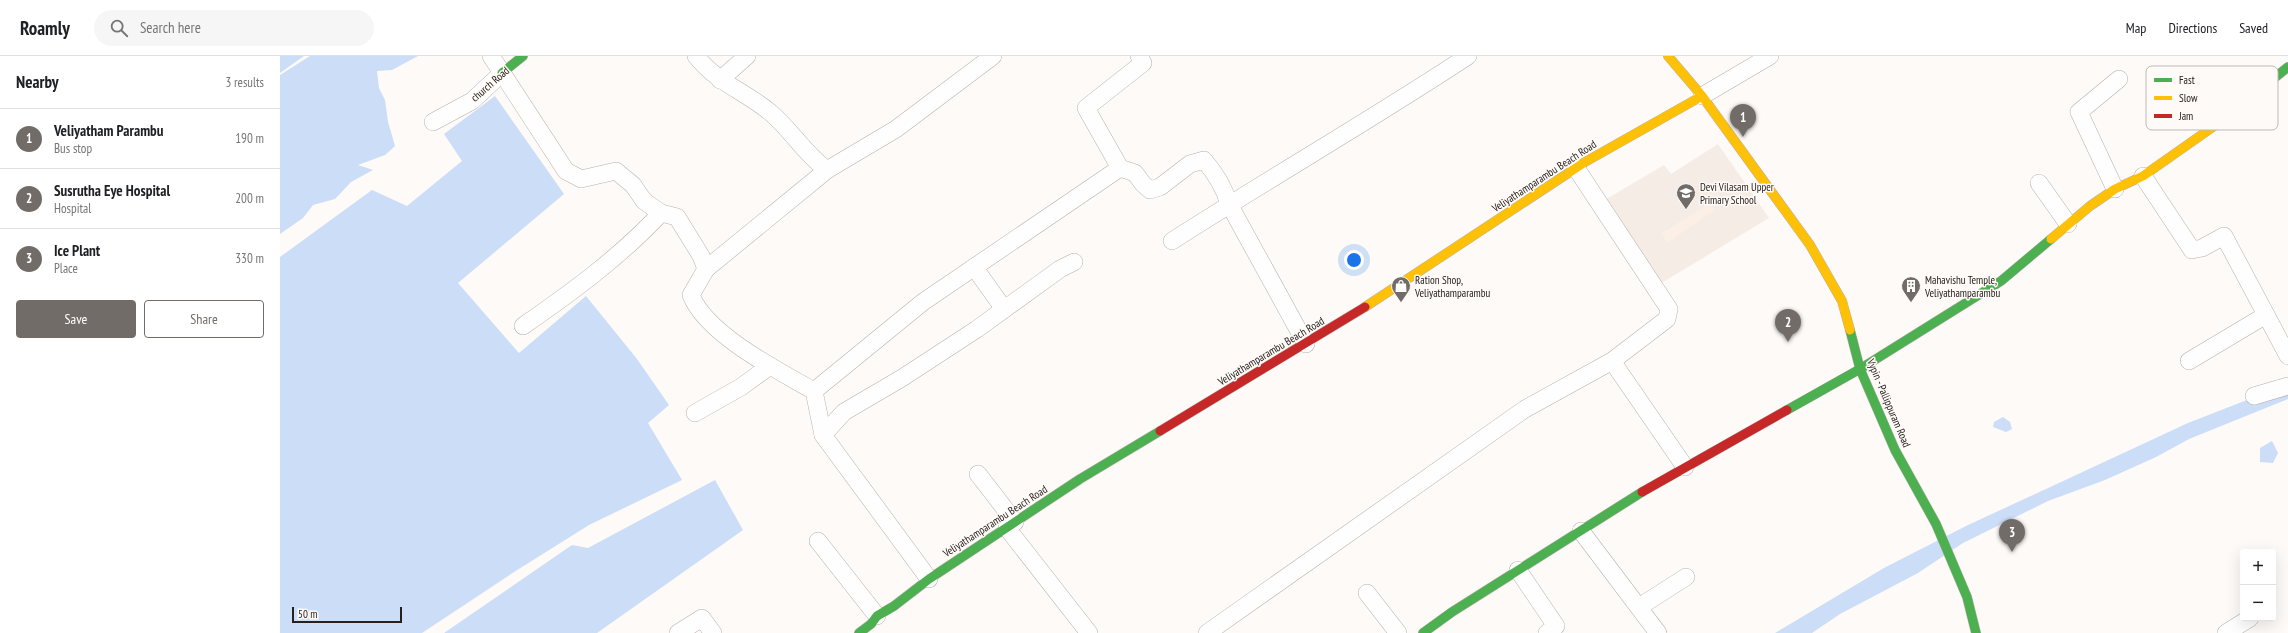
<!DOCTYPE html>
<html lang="en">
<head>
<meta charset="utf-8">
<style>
  body { margin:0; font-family:"PT Sans Narrow",sans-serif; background:#f6f6f6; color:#202124 }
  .controls { position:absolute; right:12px; bottom:12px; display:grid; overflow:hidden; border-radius:4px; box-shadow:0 4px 16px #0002 }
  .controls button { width:36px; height:36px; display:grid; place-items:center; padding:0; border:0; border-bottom:1px solid #e0e0e0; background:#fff; color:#202124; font:20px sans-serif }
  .scale { position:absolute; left:12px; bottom:10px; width:110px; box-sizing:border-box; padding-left:4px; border:2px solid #27201c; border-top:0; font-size:11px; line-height:14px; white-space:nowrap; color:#27201c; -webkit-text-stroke:3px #fefaf7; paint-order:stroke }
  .you { position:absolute; left:1074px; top:204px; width:14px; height:14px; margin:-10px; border:3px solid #fff; border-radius:50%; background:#1a73e8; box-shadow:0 0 0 6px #1a73e833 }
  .badge { display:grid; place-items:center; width:26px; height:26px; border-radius:50%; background:#726c69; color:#fff; font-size:13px; font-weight:700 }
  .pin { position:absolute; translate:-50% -33px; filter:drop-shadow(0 1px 2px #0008) }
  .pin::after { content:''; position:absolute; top:21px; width:14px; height:12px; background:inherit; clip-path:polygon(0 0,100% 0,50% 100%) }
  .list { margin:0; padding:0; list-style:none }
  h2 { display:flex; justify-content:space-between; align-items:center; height:52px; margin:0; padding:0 16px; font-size:17px }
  h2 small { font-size:13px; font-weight:400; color:#757577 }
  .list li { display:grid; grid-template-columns:26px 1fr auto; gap:12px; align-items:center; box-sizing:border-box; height:60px; padding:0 16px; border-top:1px solid #e0e0e0 }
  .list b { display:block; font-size:15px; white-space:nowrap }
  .list p { margin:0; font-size:13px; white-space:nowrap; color:#757577 }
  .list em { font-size:13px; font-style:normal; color:#757577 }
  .actions { display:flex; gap:8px; padding:12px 16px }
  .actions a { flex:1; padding:9px 0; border:1px solid #726c69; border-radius:4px; text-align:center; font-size:14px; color:#726c69 }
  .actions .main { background:#726c69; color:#fff }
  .icon { flex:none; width:22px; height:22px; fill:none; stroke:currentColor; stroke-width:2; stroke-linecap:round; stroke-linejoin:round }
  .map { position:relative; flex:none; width:2008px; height:577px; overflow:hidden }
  header { display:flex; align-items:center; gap:24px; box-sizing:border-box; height:56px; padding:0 20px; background:#fff; border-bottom:1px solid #e0e0e0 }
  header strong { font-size:19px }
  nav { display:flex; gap:22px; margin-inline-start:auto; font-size:14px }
  .search { width:280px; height:36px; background:#f6f6f6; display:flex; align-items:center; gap:10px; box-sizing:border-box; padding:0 14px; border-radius:22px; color:#757577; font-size:15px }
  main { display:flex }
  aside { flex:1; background:#fff }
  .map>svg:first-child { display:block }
  .built { fill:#f5ece5 }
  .green { fill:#fcefe6 }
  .water { fill:#cbddf7 }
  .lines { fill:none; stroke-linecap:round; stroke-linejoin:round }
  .street-casing { stroke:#b6b1ad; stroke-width:18 }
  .fast-casing { stroke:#b6b1ad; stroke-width:10 }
  .slow-casing { stroke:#b6b1ad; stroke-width:10 }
  .jam-casing { stroke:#b6b1ad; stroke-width:10 }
  .street { stroke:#fffefe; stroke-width:17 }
  .fast { stroke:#4caf50; stroke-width:9 }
  .slow { stroke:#ffc107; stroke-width:9 }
  .jam { stroke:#c62828; stroke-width:9 }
  .labels { text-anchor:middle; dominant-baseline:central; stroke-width:3; stroke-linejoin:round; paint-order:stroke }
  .street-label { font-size:11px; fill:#27201c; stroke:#fefaf7 }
  .poi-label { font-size:11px; fill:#27201c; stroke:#fefaf7; text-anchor:start }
  .key { fill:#fefaf7; stroke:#beb9b5; stroke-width:1 }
  .key-label { font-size:11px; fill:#27201c }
</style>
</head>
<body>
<header>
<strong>Roamly</strong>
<div class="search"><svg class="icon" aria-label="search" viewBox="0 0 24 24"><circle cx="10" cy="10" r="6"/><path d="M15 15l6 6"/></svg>Search here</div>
<nav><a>Map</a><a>Directions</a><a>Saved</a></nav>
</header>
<main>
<aside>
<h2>Nearby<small>3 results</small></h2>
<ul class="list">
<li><span class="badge">1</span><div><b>Veliyatham Parambu</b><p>Bus stop</p></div><em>190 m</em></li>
<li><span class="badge">2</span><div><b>Susrutha Eye Hospital</b><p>Hospital</p></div><em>200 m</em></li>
<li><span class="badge">3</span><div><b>Ice Plant</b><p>Place</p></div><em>330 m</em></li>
</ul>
<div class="actions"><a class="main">Save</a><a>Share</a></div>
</aside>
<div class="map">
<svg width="2008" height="577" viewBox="0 0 2008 577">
  <rect width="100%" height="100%" fill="#fdfaf8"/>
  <polygon class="built" points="1438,88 1489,162 1375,231 1323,145 1384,109 1391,118"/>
  <polygon class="green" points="1430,147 1435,154 1387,187 1382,177"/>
  <g class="water">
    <polygon points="0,0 24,0 0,17"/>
    <polygon points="30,0 138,0 112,14 97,15 99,32 105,44 108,66 115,90 105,99 78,109 93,114 71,126 55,143 33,149 23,162 0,178 0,19"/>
    <polygon points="215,40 284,138 178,227 239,297 306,240 357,303 389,349 368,367 402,424 309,469 234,516 142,577 0,577 0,201 92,134 127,150 182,105 164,78"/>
    <polygon points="2008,328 2008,343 1909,383 1876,401 1825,424 1768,445 1683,487 1638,517 1560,558 1532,577 1495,577 1604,512 1686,470 1908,367"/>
    <polygon points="1723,361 1730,366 1732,373 1726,376 1713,371 1714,366"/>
    <polygon points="1992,385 1998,397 1993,407 1980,406 1980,392"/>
    <polygon points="435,424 463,474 317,577 164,577 292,489 308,492"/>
  </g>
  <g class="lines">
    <g class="street-casing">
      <g id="street">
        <path d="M211 0 286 115 301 123 336 115 353 129 364 145 381 157 397 161 421 200 426 213 411 239C426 278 497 314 534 335L543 379 649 523"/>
        <path d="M416 0C438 28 465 35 491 57 511 74 525 98 547 114"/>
        <path d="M859 0 863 7 806 52 840 112 855 117 863 128 870 134 880 131 910 108 924 104C936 118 944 131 949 148L1026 288"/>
        <polyline points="440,24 467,0"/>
        <polyline points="1422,40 1490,0"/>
        <polyline points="153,66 192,45 222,17"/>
        <polyline points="1863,120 1912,194 1922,192 1944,180 2008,300"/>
        <polyline points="1759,127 1788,168"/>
        <polyline points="1835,133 1799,56 1839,23"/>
        <path d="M892 185C990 122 1091 64 1188 0"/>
        <polyline points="694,211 724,253"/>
        <polyline points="426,213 547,114 616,73 713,0"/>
        <path d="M243 270C292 236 340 201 381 157"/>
        <polyline points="1332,305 1405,411"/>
        <polyline points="1909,305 1986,259"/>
        <polyline points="534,335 643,246 840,112"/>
        <polyline points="1974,340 2008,330"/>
        <polyline points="415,357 461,331 490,310"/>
        <polyline points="543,379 564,356 622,322 697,273 780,213 794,206"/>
        <polyline points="698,418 735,466"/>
        <polyline points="727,472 809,577"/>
        <polyline points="1301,475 1378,577"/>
        <polyline points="538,485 597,560"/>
        <polyline points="1238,514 1276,570 1267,577"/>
        <polyline points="1087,537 1118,577"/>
        <polyline points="1359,551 1406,521"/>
        <polyline points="398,577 422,562 433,577"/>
        <polyline points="927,577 1245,353 1332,305 1387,263 1389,253 1296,112"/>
        <polyline points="1946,577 1970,562"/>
      </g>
    </g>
    <g class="fast-casing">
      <g id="fast">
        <polyline points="222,17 243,0"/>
        <polyline points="1937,68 2008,11"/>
        <polyline points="1570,274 1580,313 1615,394 1656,468 1687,541 1696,577"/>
        <polyline points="1507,354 1580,313 1721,225 1771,183"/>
        <polyline points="579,577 591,568 597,560 614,550 649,523 800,423 880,375"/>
        <polyline points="1143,577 1172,556 1362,436"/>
      </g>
    </g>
    <g class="slow-casing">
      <g id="slow">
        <polyline points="1388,0 1422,40 1530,189 1562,245 1570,274"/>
        <polyline points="1771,183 1810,150 1835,133 1863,120 1937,68"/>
        <polyline points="1085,251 1305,106 1422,40"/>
      </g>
    </g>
    <g class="jam-casing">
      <g id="jam">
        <polyline points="880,375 1085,251"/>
        <polyline points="1362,436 1507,354"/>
      </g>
    </g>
    <use href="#street" class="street"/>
    <use href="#fast" class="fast"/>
    <use href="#slow" class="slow"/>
    <use href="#jam" class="jam"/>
  </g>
  <defs>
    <g id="school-pin" transform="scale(1)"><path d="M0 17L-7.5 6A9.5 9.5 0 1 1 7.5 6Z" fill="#726c69" stroke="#fefaf7"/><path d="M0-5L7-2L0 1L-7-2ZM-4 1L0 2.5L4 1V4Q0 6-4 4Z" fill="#fff"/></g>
    <g id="shop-pin" transform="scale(1)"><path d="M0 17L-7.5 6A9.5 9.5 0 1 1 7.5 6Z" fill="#726c69" stroke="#fefaf7"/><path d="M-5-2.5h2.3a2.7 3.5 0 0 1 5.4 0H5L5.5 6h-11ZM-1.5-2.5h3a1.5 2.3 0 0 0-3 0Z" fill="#fff"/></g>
    <g id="building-pin" transform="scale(1)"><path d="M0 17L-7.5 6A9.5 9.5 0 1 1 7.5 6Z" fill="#726c69" stroke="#fefaf7"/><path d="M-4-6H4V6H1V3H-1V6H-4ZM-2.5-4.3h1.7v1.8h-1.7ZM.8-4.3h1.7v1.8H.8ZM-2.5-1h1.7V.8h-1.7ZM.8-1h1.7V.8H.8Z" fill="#fff"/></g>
  </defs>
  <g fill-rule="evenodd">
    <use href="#school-pin" x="1406" y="137"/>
    <use href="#shop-pin" x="1121" y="230"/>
    <use href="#building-pin" x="1631" y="230"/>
  </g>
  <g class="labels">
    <g class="street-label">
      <text transform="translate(210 28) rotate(-41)">church Road</text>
      <text transform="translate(1264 120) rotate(-33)">Veliyathamparambu Beach Road</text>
      <text transform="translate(991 295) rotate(-31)">Veliyathamparambu Beach Road</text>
      <text transform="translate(1609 347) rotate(67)">Vypin - Pallippuram Road</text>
      <text transform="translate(715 465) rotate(-33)">Veliyathamparambu Beach Road</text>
    </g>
    <g class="poi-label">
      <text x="1420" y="131">Devi Vilasam Upper<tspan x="1420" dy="13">Primary School</tspan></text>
      <text x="1135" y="224">Ration Shop,<tspan x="1135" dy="13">Veliyathamparambu</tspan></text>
      <text x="1645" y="224">Mahavishu Temple,<tspan x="1645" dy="13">Veliyathamparambu</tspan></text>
    </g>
  </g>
  <rect x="1866" y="10" width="132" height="64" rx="6" class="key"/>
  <rect x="1874" y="22" width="18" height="4" fill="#4caf50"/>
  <rect x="1874" y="40" width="18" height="4" fill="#ffc107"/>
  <rect x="1874" y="58" width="18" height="4" fill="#c62828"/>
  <g class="key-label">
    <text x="1899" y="28">Fast</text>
    <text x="1899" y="46">Slow</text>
    <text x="1899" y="64">Jam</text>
  </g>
</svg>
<div class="controls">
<button>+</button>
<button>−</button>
</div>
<div class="scale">50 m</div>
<div class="you"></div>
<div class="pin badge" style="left:1463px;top:81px">1</div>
<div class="pin badge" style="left:1508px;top:286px">2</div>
<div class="pin badge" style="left:1732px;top:496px">3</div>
</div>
</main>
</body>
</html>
